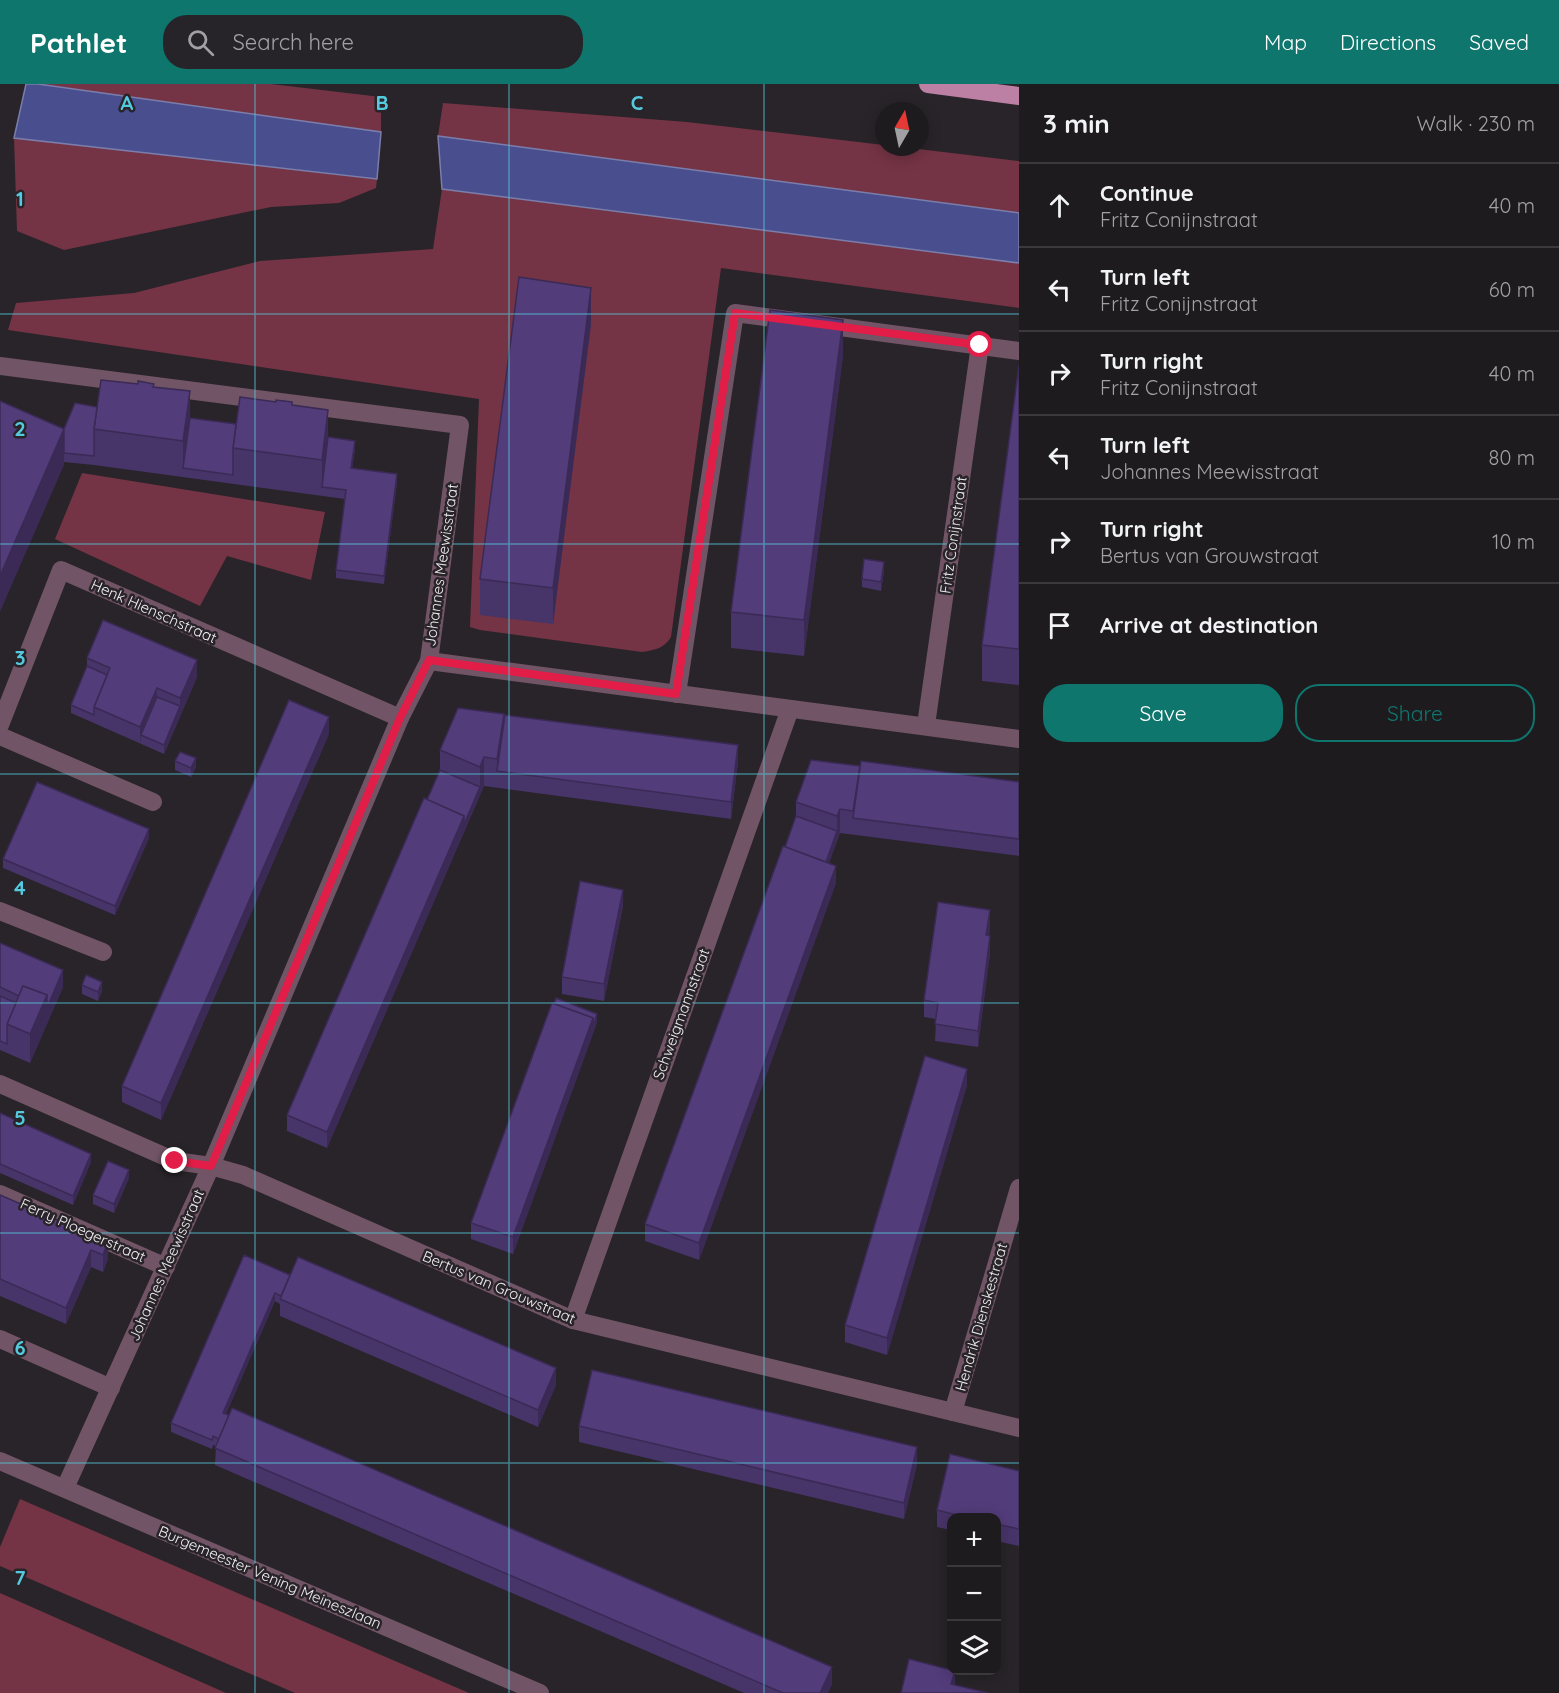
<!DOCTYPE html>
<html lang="en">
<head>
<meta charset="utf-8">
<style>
  body { margin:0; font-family:Quicksand,sans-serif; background:#262428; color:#f1f3f6 }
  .controls { position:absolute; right:18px; bottom:18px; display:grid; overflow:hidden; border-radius:12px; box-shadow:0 3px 15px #0003 }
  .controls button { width:54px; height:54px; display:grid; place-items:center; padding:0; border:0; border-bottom:2px solid #3c393d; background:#1e1b1f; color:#f1f3f6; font:30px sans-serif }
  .compass { position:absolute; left:875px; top:18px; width:54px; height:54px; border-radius:50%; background:#1e1b1f; box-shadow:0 3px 15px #0003; rotate:9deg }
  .stop { position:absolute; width:18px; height:18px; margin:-14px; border:4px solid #e11d48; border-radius:50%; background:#fff }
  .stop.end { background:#e11d48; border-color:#fff; box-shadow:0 2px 6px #0008 }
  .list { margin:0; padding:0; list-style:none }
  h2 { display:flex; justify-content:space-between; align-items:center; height:78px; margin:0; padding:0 24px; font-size:26px }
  h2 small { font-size:20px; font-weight:400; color:#a1a1a4 }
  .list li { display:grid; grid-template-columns:39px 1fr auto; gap:18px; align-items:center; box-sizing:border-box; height:84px; padding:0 24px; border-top:2px solid #3c393d }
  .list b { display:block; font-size:22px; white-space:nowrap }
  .list p { margin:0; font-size:20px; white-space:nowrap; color:#a1a1a4 }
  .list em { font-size:20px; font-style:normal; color:#a1a1a4 }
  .actions { display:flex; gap:12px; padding:18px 24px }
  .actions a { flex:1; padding:14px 0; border:2px solid #0f766e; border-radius:24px; text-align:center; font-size:21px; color:#0f766e }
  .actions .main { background:#0f766e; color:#fff }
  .icon { flex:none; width:33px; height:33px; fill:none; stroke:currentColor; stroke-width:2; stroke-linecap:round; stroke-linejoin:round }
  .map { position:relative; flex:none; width:1019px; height:1609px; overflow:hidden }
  header { display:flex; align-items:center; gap:36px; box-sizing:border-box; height:84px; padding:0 30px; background:#0f766e; color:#fff }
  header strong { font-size:28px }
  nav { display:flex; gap:33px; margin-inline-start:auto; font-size:21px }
  .search { width:420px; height:54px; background:#262428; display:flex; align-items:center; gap:15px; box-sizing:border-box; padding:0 21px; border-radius:24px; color:#a1a1a4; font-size:22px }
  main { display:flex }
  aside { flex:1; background:#1e1b1f }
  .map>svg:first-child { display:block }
  .green { fill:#753445 }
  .water { fill:#484e8e; stroke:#7b7eac; stroke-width:1.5 }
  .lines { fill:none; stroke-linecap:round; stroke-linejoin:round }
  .lane { stroke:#715465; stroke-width:18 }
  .street { stroke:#715465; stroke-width:18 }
  .primary { stroke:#bc80a4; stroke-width:18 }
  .wall { fill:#473469 }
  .shaded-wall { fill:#3a2a55 }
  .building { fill:#533c7a; stroke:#3a2a55; stroke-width:1.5 }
  .route { stroke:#e11d48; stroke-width:8 }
  .grid { fill:none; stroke:#55cade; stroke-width:1.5; stroke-opacity:0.55 }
  .labels { text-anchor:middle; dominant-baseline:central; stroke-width:5; stroke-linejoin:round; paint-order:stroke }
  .street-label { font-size:15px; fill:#f1eef1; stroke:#282429 }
  .grid-label { font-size:20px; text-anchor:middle; font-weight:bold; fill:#55cade; stroke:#282429; stroke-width:5; stroke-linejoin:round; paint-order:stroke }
</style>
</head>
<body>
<header>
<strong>Pathlet</strong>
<div class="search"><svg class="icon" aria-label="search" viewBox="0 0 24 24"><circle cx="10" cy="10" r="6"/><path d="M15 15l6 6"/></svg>Search here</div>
<nav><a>Map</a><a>Directions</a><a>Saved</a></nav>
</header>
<main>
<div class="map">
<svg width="1019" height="1609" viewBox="0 0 1019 1609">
  <rect width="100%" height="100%" fill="#282429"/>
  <g class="green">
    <polygon points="38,0 271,0 381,13 381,48"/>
    <polygon points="443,19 687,38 884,61 884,63 902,63 1019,77 1019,129 438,52"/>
    <polygon points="14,54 377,95 376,104 339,119 271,123 64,166 17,147"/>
    <path d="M442 105 1019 179V224L721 184 671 553C664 564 656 566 642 568L480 546 470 543 479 315 8 246 16 219 134 209 260 177 433 165Z"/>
    <polygon points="82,389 325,428 311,496 227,472 200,522 55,455"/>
    <polygon points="20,1415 469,1609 295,1609 0,1482 0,1463"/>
    <polygon points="0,1509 226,1609 0,1609"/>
  </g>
  <g class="water">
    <polygon points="26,0 38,0 381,48 377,95 14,54"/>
    <polygon points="438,52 1019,129 1019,179 442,105"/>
  </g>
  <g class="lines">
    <g class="lane">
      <polyline points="0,652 153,718"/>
      <polyline points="0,827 103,868"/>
    </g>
    <g class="street">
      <polyline points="0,282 460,341 429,577 400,634 211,1082 65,1404"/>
      <polyline points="429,577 1019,655"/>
      <polyline points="677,610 735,229 1019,267"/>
      <polyline points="0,641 61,486 400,634"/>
      <polyline points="926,641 980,261"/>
      <polyline points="0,1000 175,1077 211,1082 243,1091 573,1236 1019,1344"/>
      <polyline points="0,1110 166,1183"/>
      <polyline points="573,1236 790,625"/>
      <polyline points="0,1255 111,1304"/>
      <polyline points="953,1328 1019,1104"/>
      <polyline points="0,1377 540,1609"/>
    </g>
    <polyline class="primary" points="928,0 1019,12"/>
  </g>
  <g class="wall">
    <polygon points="591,240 553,540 480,531 480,495"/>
    <polygon points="843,272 804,572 731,564 731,528"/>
    <polygon points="1019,281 1019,601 982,597 982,561"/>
    <polygon points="154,303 190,334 236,340 292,321 328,353 355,365 352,384 397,398 384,500 336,494 336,486 345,415 94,381 64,378 64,381 64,345 97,323"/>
    <polygon points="884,487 881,507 862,503 862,495"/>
    <polygon points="87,574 197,593 164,670 71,629 71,621 87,582"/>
    <polygon points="504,641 738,678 731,735 484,702 327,1064 287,1047 287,1031 440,686 440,666"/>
    <polygon points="329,650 161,1036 122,1018 122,1002"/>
    <polygon points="175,677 196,683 191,693 175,686"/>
    <polygon points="860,682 1019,698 1019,772 840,749 829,779 836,799 699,1176 645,1157 645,1140 785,763 796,732 796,718"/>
    <polygon points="149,754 115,831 3,784 3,775"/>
    <polygon points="623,822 604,917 562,910 562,893"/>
    <polygon points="990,843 989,852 990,869 978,963 935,957 936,935 924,933 924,916"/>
    <polygon points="0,859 63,903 30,979 0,966"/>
    <polygon points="82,901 102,907 98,917 82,910"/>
    <polygon points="597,938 513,1170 471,1155 471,1139"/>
    <polygon points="967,1001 887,1271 845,1258 845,1241"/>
    <polygon points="0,1029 91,1078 73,1121 0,1089"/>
    <polygon points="129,1094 114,1129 93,1120 93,1111"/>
    <polygon points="0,1111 108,1158 108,1175 103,1188 91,1183 66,1240 0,1212"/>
    <polygon points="244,1171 290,1191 556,1301 538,1343 280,1232 280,1220 275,1217 226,1330 832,1600 828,1609 744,1609 215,1381 216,1362 213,1361 212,1365 171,1348 171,1339"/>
    <polygon points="579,1342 917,1380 904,1435 579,1358"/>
    <polygon points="1019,1387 1019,1462 996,1457 996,1434 951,1434 951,1446 937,1443 937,1426"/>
  </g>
  <g class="shaded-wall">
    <polygon points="591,204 591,240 553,540 553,504"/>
    <polygon points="843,236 843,272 804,572 804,536"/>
    <polygon points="190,307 190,343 183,384 183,357"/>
    <polygon points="328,326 328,362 322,403 322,376"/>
    <polygon points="64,345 64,381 0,528 0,492"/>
    <polygon points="355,357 355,365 351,392 351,384"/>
    <polygon points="397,390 397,398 384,500 384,492"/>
    <polygon points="884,478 884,487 881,507 881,498"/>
    <polygon points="197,576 197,593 164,670 164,661 180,622 180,614"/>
    <polygon points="157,604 157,621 141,651 140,660 140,643"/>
    <polygon points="504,630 504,659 497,687 497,675"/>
    <polygon points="329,633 329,650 161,1036 161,1019"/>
    <polygon points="738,661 738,678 731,735 731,718"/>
    <polygon points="484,673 484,702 327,1064 327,1048 464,732 480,703 480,683"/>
    <polygon points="196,674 196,683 191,693 191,684"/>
    <polygon points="840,725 840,749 837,756 837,732"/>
    <polygon points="149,745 149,754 115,831 115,822"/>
    <polygon points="837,747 837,756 824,794 824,785"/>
    <polygon points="836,782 836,799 699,1176 699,1159"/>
    <polygon points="623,806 623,822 604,917 604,900"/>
    <polygon points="990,826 990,843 986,868 986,851"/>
    <polygon points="990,852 990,869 978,963 978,947"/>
    <polygon points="63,886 63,903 30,979 30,950 47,911"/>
    <polygon points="102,898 102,907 98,917 98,908"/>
    <polygon points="597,930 597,938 593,950 513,1170 513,1153 593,934"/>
    <polygon points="967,985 967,1001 887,1271 887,1254"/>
    <polygon points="91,1070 91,1078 73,1121 73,1112"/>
    <polygon points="129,1086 129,1094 114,1129 114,1120"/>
    <polygon points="108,1158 108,1175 103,1188 103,1171"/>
    <polygon points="91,1166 91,1183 66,1240 66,1224"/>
    <polygon points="275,1209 275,1217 223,1337 223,1329"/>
    <polygon points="556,1284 556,1301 538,1343 538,1326"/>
    <polygon points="917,1363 917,1380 904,1435 904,1419"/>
    <polygon points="832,1583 832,1600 828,1609 820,1609"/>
    <polygon points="955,1587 955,1603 951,1600"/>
  </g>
  <g class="building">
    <polygon points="519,193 591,204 553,504 480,495"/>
    <polygon points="770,226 843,236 804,536 731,528"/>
    <polygon points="1019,281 1019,565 982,561"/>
    <polygon points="101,296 138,300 138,297 154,300 153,303 190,307 183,357 94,345"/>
    <polygon points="240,313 276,318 276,316 292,318 292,321 328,326 322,376 233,364"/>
    <polygon points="0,317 64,345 0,492"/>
    <polygon points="75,319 97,323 94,345 94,372 64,369 64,345"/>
    <polygon points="190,334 236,340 233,364 233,391 183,384"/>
    <polygon points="328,353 355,357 351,384 397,390 384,492 336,486 346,406 322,403"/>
    <polygon points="864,475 884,478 881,498 862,495"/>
    <polygon points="103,536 197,576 180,614 157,604 140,643 94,623 110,584 87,574"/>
    <polygon points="87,582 107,591 94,623 94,631 71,621"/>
    <polygon points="157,613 180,622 164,661 141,651"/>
    <polygon points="289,616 329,633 161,1019 122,1002"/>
    <polygon points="458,624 504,630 497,675 484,673 480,683 440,666"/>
    <polygon points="505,631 738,661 731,718 497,687"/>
    <polygon points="180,668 196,674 191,684 175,677"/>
    <polygon points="811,676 860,682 853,727 840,725 837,732 796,718"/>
    <polygon points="861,677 1019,698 1019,755 853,734"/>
    <polygon points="440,686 480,703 464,740 464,732 427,716"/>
    <polygon points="37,698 149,745 115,822 3,775"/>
    <polygon points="424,714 464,732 327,1048 287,1031"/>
    <polygon points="796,732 837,747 826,778 785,763"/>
    <polygon points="783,762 836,782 699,1159 645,1140"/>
    <polygon points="580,797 623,806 604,900 562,893"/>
    <polygon points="938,818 990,826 986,851 990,852 978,947 935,940 938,919 924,916"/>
    <polygon points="0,859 63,886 47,924 47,911 23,902 19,912 0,903"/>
    <polygon points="86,891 102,898 98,908 82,901"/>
    <polygon points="23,902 47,911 30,950 7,940"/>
    <polygon points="0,912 16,919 7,940 7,960 0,957"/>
    <polygon points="556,914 597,930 593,942 593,934 554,920"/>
    <polygon points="552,919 593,934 513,1153 471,1139"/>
    <polygon points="925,972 967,985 887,1254 845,1241"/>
    <polygon points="0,1029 91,1070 73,1112 0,1080"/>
    <polygon points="108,1077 129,1086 114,1120 93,1111"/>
    <polygon points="0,1111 108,1158 103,1171 91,1166 66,1224 0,1195"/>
    <polygon points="244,1171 290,1191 281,1212 275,1209 223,1329 229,1331 219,1355 213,1352 212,1356 171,1339"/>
    <polygon points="298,1173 556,1284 538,1326 280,1215"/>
    <polygon points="592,1286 917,1363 904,1419 579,1342"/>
    <polygon points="232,1324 832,1583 820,1609 783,1609 215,1364"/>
    <polygon points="950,1370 1019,1387 1019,1445 996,1440 996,1434 968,1434 937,1426"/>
    <polygon points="909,1575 955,1587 951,1600 988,1609 901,1609"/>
  </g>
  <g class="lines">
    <polyline class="route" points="175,1077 211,1082 400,634 429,576 676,610 735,229 980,261"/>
  </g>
  <path class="grid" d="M255 0V1609M509 0V1609M764 0V1609M0 230H1019M0 460H1019M0 690H1019M0 919H1019M0 1149H1019M0 1379H1019"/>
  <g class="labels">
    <g class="street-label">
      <text transform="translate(953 451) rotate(-82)">Fritz Conijnstraat</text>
      <text transform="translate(441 481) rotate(-82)">Johannes Meewisstraat</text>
      <text transform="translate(154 527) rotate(24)">Henk Hienschstraat</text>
      <text transform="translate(681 930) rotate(-70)">Schweigmannstraat</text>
      <text transform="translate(83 1146) rotate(24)">Ferry Ploegerstraat</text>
      <text transform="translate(166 1181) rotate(-66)">Johannes Meewisstraat</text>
      <text transform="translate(499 1203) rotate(23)">Bertus van Grouwstraat</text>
      <text transform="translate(981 1233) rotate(-74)">Hendrik Dienskestraat</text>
      <text transform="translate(270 1493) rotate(23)">Burgemeester Vening Meineszlaan</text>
    </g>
  </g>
  <g class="grid-label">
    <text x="127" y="26">A</text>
    <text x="382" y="26">B</text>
    <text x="637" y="26">C</text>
    <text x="20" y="122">1</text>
    <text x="20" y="352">2</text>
    <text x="20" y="581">3</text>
    <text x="20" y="811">4</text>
    <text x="20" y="1041">5</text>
    <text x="20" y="1271">6</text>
    <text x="20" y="1501">7</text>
  </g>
</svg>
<div class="controls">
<button>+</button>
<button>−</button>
<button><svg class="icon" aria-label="layers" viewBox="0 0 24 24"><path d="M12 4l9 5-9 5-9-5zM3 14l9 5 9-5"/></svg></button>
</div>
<svg class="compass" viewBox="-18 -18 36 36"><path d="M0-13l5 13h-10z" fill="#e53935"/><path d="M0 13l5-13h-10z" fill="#a1a1a4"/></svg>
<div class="stop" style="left:980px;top:261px"></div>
<div class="stop end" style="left:175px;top:1077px"></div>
</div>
<aside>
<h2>3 min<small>Walk · 230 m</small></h2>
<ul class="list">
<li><svg class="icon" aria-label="ahead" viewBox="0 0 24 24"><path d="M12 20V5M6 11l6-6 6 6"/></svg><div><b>Continue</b><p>Fritz Conijnstraat</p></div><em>40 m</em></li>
<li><svg class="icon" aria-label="left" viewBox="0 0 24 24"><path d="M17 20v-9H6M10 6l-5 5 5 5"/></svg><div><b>Turn left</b><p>Fritz Conijnstraat</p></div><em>60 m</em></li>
<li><svg class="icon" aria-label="right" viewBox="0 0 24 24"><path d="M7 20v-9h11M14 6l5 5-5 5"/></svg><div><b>Turn right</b><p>Fritz Conijnstraat</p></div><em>40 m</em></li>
<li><svg class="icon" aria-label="left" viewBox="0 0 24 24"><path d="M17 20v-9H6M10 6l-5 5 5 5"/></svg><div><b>Turn left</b><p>Johannes Meewisstraat</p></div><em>80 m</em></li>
<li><svg class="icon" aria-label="right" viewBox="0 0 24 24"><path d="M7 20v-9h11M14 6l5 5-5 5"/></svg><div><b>Turn right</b><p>Bertus van Grouwstraat</p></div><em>10 m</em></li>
<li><svg class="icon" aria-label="arrive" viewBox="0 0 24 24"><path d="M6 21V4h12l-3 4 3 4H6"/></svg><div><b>Arrive at destination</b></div></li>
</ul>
<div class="actions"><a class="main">Save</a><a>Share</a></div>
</aside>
</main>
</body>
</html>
